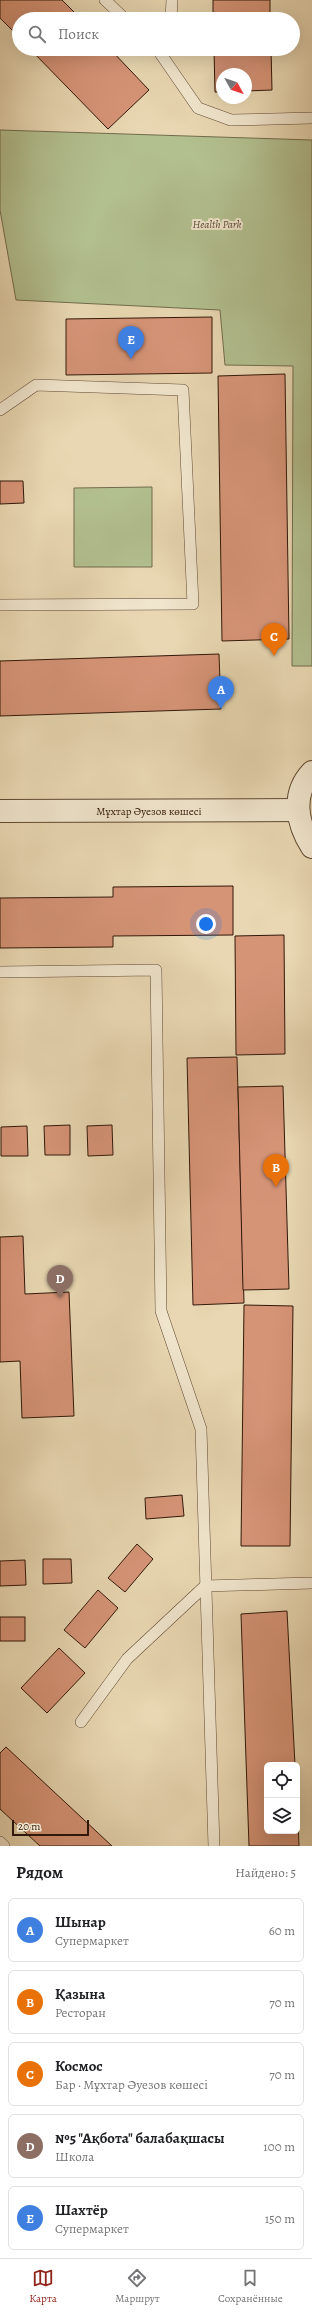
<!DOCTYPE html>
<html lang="ru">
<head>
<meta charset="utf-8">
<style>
  body { margin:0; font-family:Alegreya,serif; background:#f2f2f2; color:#202124 }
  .controls { position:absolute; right:12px; bottom:12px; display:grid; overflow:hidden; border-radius:6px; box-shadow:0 4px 16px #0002 }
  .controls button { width:36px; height:36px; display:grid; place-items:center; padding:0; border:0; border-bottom:1px solid #e0e0e0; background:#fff; color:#202124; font:20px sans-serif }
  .compass { position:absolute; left:216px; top:68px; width:36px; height:36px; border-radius:50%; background:#fff; box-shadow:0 4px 16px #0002; rotate:130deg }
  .scale { position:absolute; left:12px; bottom:10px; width:77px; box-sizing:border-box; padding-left:4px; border:2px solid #321808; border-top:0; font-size:11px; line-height:14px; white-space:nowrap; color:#321808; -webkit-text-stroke:3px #f0e5cd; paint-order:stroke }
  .you { position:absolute; left:206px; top:924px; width:14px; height:14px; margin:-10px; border:3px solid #fff; border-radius:50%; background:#1a73e8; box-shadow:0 0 0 6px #1a73e833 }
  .badge { display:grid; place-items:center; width:26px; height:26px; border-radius:50%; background:#8f2418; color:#fff; font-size:13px; font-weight:700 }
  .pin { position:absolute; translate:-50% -33px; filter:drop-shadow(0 1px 2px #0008) }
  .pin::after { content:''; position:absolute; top:21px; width:14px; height:12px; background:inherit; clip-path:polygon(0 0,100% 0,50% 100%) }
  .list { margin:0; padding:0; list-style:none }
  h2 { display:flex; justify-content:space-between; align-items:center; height:52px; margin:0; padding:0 16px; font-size:17px }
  h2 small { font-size:13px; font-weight:400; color:#757577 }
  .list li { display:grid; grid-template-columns:26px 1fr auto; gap:12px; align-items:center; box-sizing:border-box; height:64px; margin:0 8px 8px; padding:0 8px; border:1px solid #e0e0e0; border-radius:6px }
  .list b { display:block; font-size:15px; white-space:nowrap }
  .list p { margin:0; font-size:13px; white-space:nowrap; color:#757577 }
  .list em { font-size:13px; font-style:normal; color:#757577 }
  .icon { flex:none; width:22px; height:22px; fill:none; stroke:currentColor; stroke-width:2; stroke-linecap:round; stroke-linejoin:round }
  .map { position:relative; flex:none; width:312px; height:1846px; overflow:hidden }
  .search { position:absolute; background:#fff; box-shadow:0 4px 16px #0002; left:12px; right:12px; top:12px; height:44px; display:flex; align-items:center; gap:10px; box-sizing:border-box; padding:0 14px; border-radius:22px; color:#757577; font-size:15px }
  .sheet { height:412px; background:#fff }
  nav { display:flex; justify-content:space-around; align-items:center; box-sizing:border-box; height:56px; border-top:1px solid #e0e0e0; background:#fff; font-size:11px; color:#757577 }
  nav a { display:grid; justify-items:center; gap:2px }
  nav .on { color:#8f2418 }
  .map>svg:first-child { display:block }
  .green { fill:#b2bf8f; stroke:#726c4c }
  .building { fill:#d69477; stroke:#321808 }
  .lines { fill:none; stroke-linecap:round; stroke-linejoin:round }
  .service-casing { stroke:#604832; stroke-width:12 }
  .tertiary-casing { stroke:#604832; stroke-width:24 }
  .service { stroke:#f0e5cd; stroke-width:11 }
  .tertiary { stroke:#f0e5cd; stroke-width:22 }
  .labels { text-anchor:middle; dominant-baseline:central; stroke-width:4; stroke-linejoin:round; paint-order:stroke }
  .park-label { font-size:11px; font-style:italic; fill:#584a30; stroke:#f0e5cd }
  .street-label { font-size:11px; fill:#321808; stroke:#f0e5cd }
</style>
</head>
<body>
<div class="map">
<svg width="312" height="1846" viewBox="0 0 312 1846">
  <rect width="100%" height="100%" fill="#e8d7b2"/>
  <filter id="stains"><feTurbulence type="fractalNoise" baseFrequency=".005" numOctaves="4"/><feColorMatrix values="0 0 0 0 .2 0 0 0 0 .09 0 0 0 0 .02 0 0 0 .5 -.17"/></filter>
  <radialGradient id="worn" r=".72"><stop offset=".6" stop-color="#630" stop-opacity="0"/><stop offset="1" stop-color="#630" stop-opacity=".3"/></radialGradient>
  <g class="green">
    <polygon points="0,130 312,140 312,666 292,666 293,366 225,365 220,310 16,300 0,210"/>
    <polygon points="152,487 152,567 74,567 74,488"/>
  </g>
  <g class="building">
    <polygon points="0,0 62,0 81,19 19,19 19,37 0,18"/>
    <rect x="213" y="0" width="57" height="19"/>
    <polygon points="30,49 110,49 149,90 108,129"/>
    <polygon points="214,49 271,49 272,90 246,91 246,74 222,74 222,92 215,92"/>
    <polygon points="212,317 212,373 66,375 66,319"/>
    <polygon points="285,374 289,639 222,641 218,376"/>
    <polygon points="0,481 23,481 24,503 0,504"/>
    <polygon points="219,654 221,709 0,716 0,661"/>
    <polygon points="233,886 233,935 113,936 113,947 0,948 0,898 113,897 113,887"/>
    <polygon points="284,935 285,1054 236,1055 235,936"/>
    <polygon points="237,1057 244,1303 193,1305 187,1058"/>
    <polygon points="283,1086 289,1289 243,1290 238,1087"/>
    <polygon points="70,1125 70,1155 45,1155 44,1126"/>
    <polygon points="112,1125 113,1155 88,1156 87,1126"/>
    <polygon points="27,1126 28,1156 1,1156 1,1127"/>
    <polygon points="23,1236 25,1294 69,1292 74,1416 22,1418 20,1361 0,1362 0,1237"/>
    <polygon points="244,1305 293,1306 290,1546 241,1546"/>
    <polygon points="182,1495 184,1516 146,1519 145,1498"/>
    <polygon points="137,1544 153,1559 125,1592 108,1578"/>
    <polygon points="43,1559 71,1559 72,1583 43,1584"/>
    <polygon points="25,1560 26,1585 0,1586 0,1561"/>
    <polygon points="98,1590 118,1608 85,1648 64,1630"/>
    <polygon points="287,1611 295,1765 267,1765 267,1831 297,1831 297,1798 299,1846 249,1846 241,1614"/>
    <rect x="0" y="1617" width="25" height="24"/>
    <polygon points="59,1648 85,1673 47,1713 21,1688"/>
    <polygon points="6,1747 112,1846 40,1846 0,1809 0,1753"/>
  </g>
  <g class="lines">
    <g class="service-casing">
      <g id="service">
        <polyline points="105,0 125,19"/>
        <polyline points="171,19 172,0"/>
        <polyline points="160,53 198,108 231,120 312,118"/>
        <polyline points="0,410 36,385 183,390 193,604 0,605"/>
        <polyline points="0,972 156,970 161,1311 201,1429 214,1846"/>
        <polyline points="81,1722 127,1659 205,1586 312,1583"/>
        <polyline points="0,1842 4,1846"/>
      </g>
    </g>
    <g class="tertiary-casing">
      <g id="tertiary">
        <path d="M312 772C291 794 297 824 312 847"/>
        <polyline points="0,811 298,810"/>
      </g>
    </g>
    <use href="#service" class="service"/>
    <use href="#tertiary" class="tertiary"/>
  </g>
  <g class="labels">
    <g class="park-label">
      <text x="217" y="224">Health Park</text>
    </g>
    <g class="street-label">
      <text x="149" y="811">Мұхтар Әуезов көшесі</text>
    </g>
  </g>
  <rect width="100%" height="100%" filter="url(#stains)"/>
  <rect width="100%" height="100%" fill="url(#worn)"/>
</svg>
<div class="controls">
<button><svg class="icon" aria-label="locate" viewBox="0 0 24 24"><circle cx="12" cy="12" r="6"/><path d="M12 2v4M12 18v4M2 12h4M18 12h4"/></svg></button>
<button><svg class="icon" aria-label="layers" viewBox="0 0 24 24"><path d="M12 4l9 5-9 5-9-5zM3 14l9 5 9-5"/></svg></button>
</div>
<svg class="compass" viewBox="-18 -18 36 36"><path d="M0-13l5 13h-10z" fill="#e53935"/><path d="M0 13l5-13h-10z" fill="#757577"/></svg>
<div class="scale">20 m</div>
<div class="you"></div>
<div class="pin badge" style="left:221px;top:709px;background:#3f7fe0">A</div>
<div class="pin badge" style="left:276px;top:1187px;background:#e8710a">B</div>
<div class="pin badge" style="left:274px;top:656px;background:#e8710a">C</div>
<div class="pin badge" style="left:60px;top:1298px;background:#8d6e63">D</div>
<div class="pin badge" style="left:131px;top:359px;background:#3f7fe0">E</div>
<div class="search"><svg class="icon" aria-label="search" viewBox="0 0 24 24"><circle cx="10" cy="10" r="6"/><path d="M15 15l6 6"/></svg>Поиск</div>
</div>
<section class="sheet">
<h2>Рядом<small>Найдено: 5</small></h2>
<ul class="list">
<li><span class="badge" style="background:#3f7fe0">A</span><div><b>Шынар</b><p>Супермаркет</p></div><em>60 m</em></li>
<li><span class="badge" style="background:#e8710a">B</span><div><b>Қазына</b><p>Ресторан</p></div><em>70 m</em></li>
<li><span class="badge" style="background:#e8710a">C</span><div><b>Космос</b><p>Бар · Мұхтар Әуезов көшесі</p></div><em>70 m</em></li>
<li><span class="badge" style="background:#8d6e63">D</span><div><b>№5 &quot;Ақбота&quot; балабақшасы</b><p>Школа</p></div><em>100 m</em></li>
<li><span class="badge" style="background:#3f7fe0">E</span><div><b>Шахтёр</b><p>Супермаркет</p></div><em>150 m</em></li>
</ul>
</section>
<nav>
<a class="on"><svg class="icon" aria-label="map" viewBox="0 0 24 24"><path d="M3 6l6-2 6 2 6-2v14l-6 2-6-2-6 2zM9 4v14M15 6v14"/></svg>Карта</a>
<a><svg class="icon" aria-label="directions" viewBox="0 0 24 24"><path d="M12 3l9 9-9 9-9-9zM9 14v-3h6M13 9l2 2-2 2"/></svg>Маршрут</a>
<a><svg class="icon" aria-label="saved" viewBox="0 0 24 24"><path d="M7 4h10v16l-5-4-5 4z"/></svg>Сохранённые</a>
</nav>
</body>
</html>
